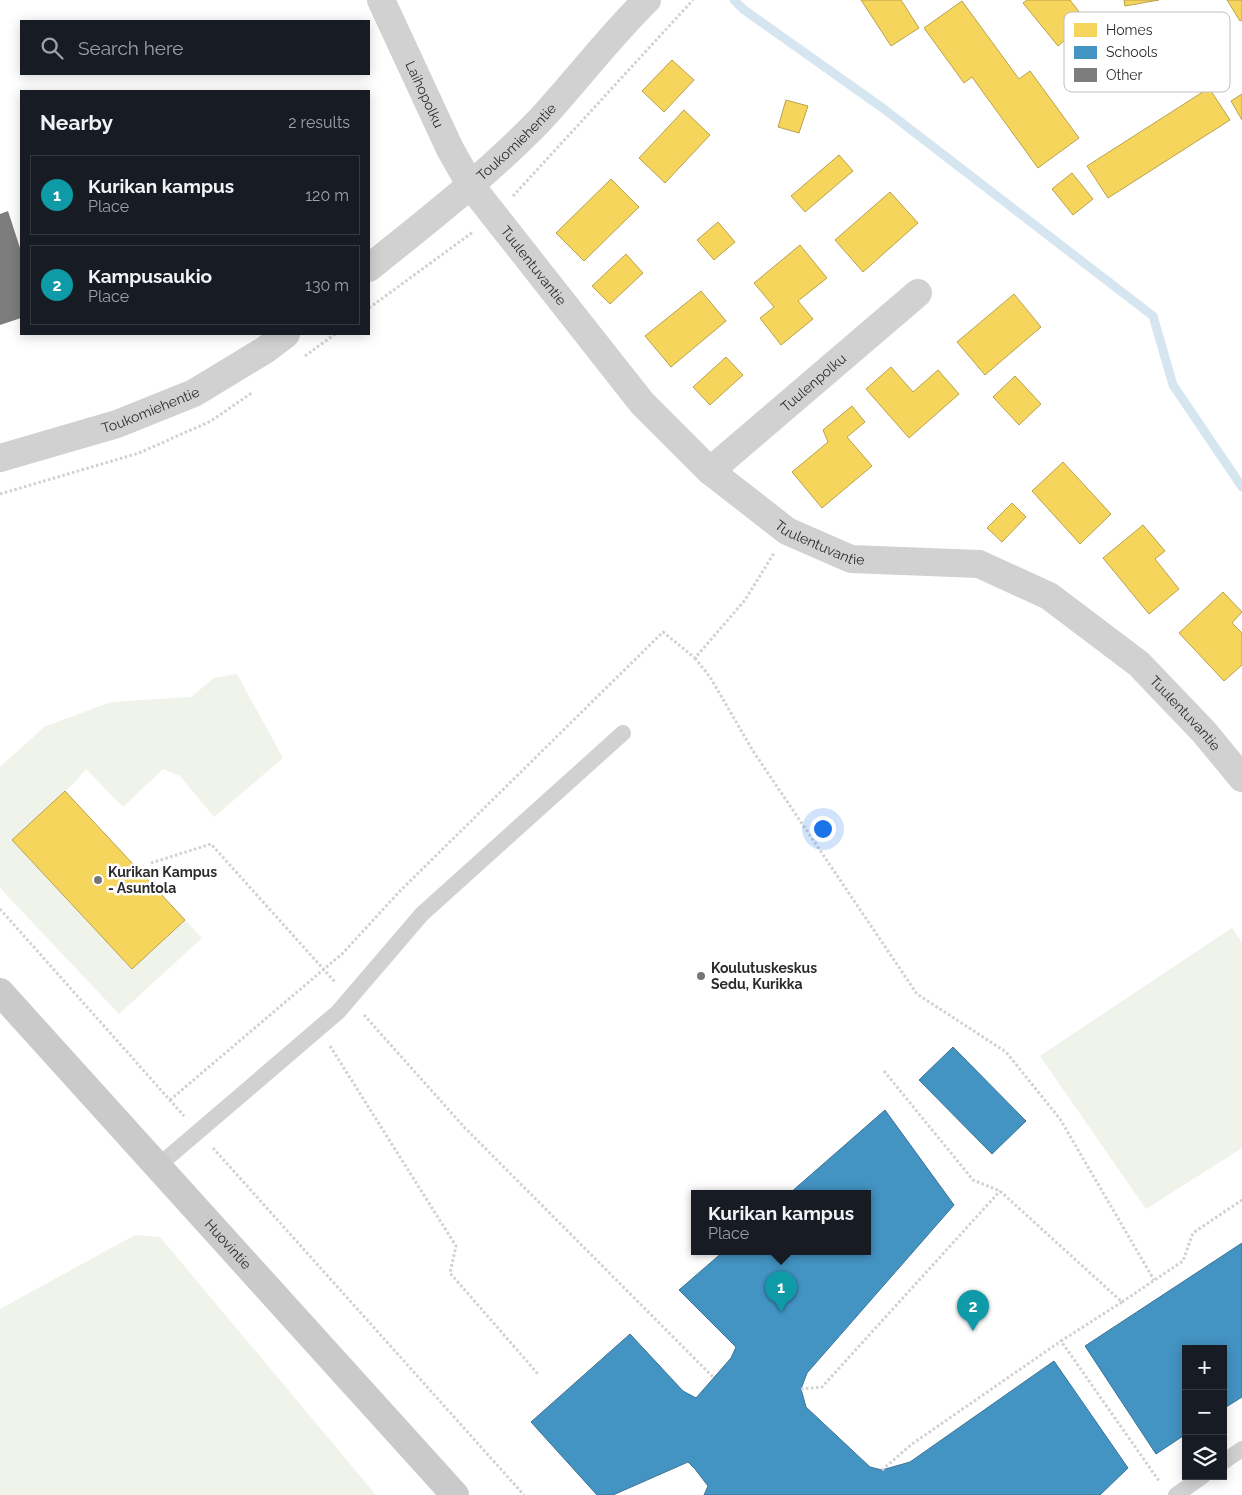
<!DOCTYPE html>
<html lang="en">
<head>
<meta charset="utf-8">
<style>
  body { margin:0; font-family:Raleway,sans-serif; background:#20242c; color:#f1f3f6 }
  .controls { position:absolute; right:15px; bottom:15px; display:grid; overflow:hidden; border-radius:0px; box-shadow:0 2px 12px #0003 }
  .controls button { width:45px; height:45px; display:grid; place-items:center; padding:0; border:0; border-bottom:1px solid #363941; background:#171b24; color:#f1f3f6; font:25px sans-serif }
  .you { position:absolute; left:822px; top:828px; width:18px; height:18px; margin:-12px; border:4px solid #fff; border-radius:50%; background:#1a73e8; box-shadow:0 0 0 8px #1a73e833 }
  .badge { display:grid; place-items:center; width:32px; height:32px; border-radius:50%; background:#1a73e8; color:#fff; font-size:16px; font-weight:700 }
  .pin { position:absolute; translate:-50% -41px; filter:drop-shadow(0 1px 2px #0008) }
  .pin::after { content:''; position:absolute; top:26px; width:18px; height:15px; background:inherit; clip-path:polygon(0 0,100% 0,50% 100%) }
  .popup { position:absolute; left:691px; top:1190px; width:180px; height:65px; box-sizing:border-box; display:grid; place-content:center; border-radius:0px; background:#171b24; filter:drop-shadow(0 1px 4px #0005); font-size:16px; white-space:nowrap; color:#9ea1a6 }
  .popup b { font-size:19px; color:#f1f3f6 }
  .popup::after { content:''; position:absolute; left:50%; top:100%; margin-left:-10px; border:10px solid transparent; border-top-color:#171b24 }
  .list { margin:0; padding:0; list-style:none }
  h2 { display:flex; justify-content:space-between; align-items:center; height:65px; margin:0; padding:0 20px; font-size:21px }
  h2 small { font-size:16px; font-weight:400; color:#9ea1a6 }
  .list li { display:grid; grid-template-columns:32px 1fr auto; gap:15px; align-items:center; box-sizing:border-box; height:80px; margin:0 10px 10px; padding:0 10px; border:1px solid #363941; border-radius:0px }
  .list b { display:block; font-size:19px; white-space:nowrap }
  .list p { margin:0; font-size:16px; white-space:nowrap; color:#9ea1a6 }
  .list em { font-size:16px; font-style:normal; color:#9ea1a6 }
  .icon { flex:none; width:28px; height:28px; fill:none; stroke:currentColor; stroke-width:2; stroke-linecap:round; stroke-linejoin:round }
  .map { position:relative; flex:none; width:1242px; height:1495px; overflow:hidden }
  .search { position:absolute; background:#171b24; box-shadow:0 2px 12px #0003; left:20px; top:20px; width:350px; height:55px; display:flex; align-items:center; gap:12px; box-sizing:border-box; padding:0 18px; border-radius:0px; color:#9ea1a6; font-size:19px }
  .panel { position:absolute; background:#171b24; box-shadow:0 2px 12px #0003; left:20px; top:90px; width:350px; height:245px; border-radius:0px }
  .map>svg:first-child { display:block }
  .green { fill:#eff3ea }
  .homes { fill:#f6d55c; stroke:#b9a24e }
  .schools { fill:#4393c3; stroke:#3c7496 }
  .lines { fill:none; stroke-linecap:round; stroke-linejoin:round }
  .stream { stroke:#d6e6f1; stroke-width:9 }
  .building { fill:#7d7d7d }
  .path { stroke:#d1d1d1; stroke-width:3; stroke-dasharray:2.5 2.5; stroke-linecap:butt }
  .service { stroke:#d1d1d1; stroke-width:16 }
  .minor { stroke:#d1d1d1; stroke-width:28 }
  .secondary { stroke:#cacaca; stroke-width:28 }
  .poi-dot { fill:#767676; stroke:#fff; stroke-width:2 }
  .labels { text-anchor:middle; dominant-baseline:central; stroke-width:5; stroke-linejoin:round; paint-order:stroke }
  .street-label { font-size:14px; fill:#2c2c2c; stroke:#fff }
  .poi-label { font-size:14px; font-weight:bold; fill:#2c2c2c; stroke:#fff; text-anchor:start }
  .key { fill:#fff; stroke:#c0c0c0; stroke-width:1 }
  .key-label { font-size:14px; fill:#2c2c2c }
</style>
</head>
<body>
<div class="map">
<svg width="1242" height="1495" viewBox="0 0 1242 1495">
  <rect width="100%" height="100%" fill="#fff"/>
  <g class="green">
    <polygon points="237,674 283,758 214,817 180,776 163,769 123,807 86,769 74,783 12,840 132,969 185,920 202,938 119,1014 0,888 0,767 44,727 111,702 191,697 214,678"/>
    <polygon points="1232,928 1242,943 1242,1148 1146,1209 1040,1056"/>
    <polygon points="135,1235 160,1237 376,1495 0,1495 0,1309"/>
  </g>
  <g class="homes">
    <polygon points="861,0 901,0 919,28 891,46"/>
    <polygon points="1027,0 1070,0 1087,22 1058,46 1023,3"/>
    <polygon points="1124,0 1159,0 1125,6"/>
    <polygon points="1227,0 1242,0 1242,20 1240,21"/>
    <polygon points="962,1 1019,79 1030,71 1079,138 1038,168 972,77 964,83 924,28"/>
    <polygon points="672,60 694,80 664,112 642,91"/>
    <polygon points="1209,88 1230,120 1108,198 1087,166"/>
    <polygon points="1242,94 1242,120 1231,101"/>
    <polygon points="786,100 808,106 799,133 778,127"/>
    <polygon points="684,110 710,135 665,183 639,158"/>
    <polygon points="839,155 853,171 805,212 791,196"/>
    <polygon points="1072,173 1093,199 1073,215 1052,189"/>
    <polygon points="611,179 639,207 584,261 556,233"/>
    <polygon points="890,192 918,223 863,272 835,240"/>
    <polygon points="718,222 735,242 714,260 697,240"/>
    <polygon points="800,245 827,278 798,301 813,319 781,345 760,318 774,307 754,283"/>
    <polygon points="626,254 643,273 610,304 592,286"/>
    <polygon points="701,291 726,321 671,367 645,336"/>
    <polygon points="1014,294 1041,327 985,375 957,342"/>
    <polygon points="726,357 743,375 710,405 693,387"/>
    <polygon points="891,367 913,392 938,370 959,394 909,438 866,389"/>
    <polygon points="1015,376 1041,404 1019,425 993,397"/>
    <polygon points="852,406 865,422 847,437 872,466 822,508 792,472 828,442 823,430"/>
    <polygon points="1063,462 1111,514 1080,544 1032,491"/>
    <polygon points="1012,503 1026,517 1002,542 987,528"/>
    <polygon points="1143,525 1165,551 1155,559 1179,589 1149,614 1103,558"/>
    <polygon points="1223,592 1242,612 1232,623 1242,633 1242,665 1224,681 1179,633"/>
    <polygon points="65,791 185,920 132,969 12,840"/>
  </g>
  <g class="schools">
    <polygon points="953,1047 1026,1121 992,1154 919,1080"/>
    <polygon points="885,1110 954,1205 807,1373 801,1389 806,1407 870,1467 882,1470 910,1462 1054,1361 1128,1468 1100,1495 704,1495 708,1486 695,1469 688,1462 613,1495 597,1495 531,1422 630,1334 683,1391 696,1398 731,1358 736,1347 679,1290 724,1251 867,1251 867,1193 790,1193"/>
    <polygon points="1242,1243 1242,1397 1223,1409 1223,1349 1186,1349 1186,1434 1156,1454 1085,1346"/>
  </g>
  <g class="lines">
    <polyline class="stream" points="734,0 743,9 884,109 1153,316 1173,385 1242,487"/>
  </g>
  <polygon class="building" points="8,211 21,251 21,318 0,325 0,214"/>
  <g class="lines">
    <g class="path">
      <polyline points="513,196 693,0"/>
      <polyline points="369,308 473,232"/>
      <polyline points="305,356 335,334"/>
      <polyline points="0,494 139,453 211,421 253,392"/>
      <polyline points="695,658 710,677 753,751 917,994 1006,1052 1060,1119 1154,1280"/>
      <polyline points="151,863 211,844 335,982"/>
      <polyline points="0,909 184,1116"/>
      <polyline points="364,1015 465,1128 714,1378"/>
      <polyline points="330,1046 456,1246 450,1273 538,1374"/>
      <polyline points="884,1071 973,1180 1000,1191 1122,1302 1061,1341 1159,1481"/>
      <polyline points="170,1100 343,953 399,892 663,632 695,658 745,600 774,553"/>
      <polyline points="213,1148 524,1495"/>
      <polyline points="1122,1302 1183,1261 1193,1233 1242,1200"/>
      <polyline points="801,1389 822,1387 1000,1191"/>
      <polyline points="882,1470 912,1444 1061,1341"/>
    </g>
    <g class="service">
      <polyline points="158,1166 338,1012 422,914 623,733"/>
      <polyline points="1223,1462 1242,1449"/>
      <polyline points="1176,1495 1203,1476"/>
    </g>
    <g class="minor">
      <path id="s1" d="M381 0 450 149 471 186 642 403 710 471 787 531 851 559 979 564 1049 596 1139 664 1204 732 1242 778"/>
      <path id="s2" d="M369 268C428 220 488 174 541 119 577 80 609 37 647 0"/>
      <path id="s3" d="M0 458 117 424 194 393 265 350 286 334"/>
      <path id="s4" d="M710 471 918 293"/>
    </g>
    <path class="secondary" id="s5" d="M0 992 455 1495"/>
  </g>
  <g class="poi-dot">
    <circle cx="98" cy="880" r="5"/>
    <circle cx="701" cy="976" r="5"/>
  </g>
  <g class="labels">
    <g class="street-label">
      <text stroke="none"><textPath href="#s1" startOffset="104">Laihopolku</textPath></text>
      <text stroke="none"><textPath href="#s2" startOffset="194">Toukomiehentie</textPath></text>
      <text stroke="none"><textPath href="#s1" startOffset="308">Tuulentuvantie</textPath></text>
      <text stroke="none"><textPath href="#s4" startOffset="136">Tuulenpolku</textPath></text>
      <text stroke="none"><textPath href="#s3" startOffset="158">Toukomiehentie</textPath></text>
      <text stroke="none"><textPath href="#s1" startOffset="712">Tuulentuvantie</textPath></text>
      <text stroke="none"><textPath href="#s1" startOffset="1132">Tuulentuvantie</textPath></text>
      <text stroke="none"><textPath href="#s5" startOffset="340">Huovintie</textPath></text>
    </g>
    <g class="poi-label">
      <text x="108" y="872">Kurikan Kampus<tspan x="108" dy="16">- Asuntola</tspan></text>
      <text x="711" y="968">Koulutuskeskus<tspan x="711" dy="16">Sedu, Kurikka</tspan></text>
    </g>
  </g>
  <rect x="1064" y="12" width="166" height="80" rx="8" class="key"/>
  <rect x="1074" y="23" width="23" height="14" fill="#f6d55c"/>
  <rect x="1074" y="46" width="23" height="13" fill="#4393c3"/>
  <rect x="1074" y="68" width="23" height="14" fill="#7d7d7d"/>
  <g class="key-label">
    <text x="1106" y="35">Homes</text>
    <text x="1106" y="57">Schools</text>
    <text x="1106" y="80">Other</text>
  </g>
</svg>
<div class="controls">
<button>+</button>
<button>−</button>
<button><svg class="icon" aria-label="layers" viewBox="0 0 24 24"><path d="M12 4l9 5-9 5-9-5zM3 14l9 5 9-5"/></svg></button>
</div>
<div class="you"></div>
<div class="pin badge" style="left:781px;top:1312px;background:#0f9aa8">1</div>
<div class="popup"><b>Kurikan kampus</b>Place</div>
<div class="pin badge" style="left:973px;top:1331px;background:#0f9aa8">2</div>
<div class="search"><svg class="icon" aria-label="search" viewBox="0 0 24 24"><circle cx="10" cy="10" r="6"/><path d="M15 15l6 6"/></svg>Search here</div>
<section class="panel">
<h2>Nearby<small>2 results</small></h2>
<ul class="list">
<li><span class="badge" style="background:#0f9aa8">1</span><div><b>Kurikan kampus</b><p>Place</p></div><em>120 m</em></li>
<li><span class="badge" style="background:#0f9aa8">2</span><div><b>Kampusaukio</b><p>Place</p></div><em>130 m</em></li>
</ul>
</section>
</div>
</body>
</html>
